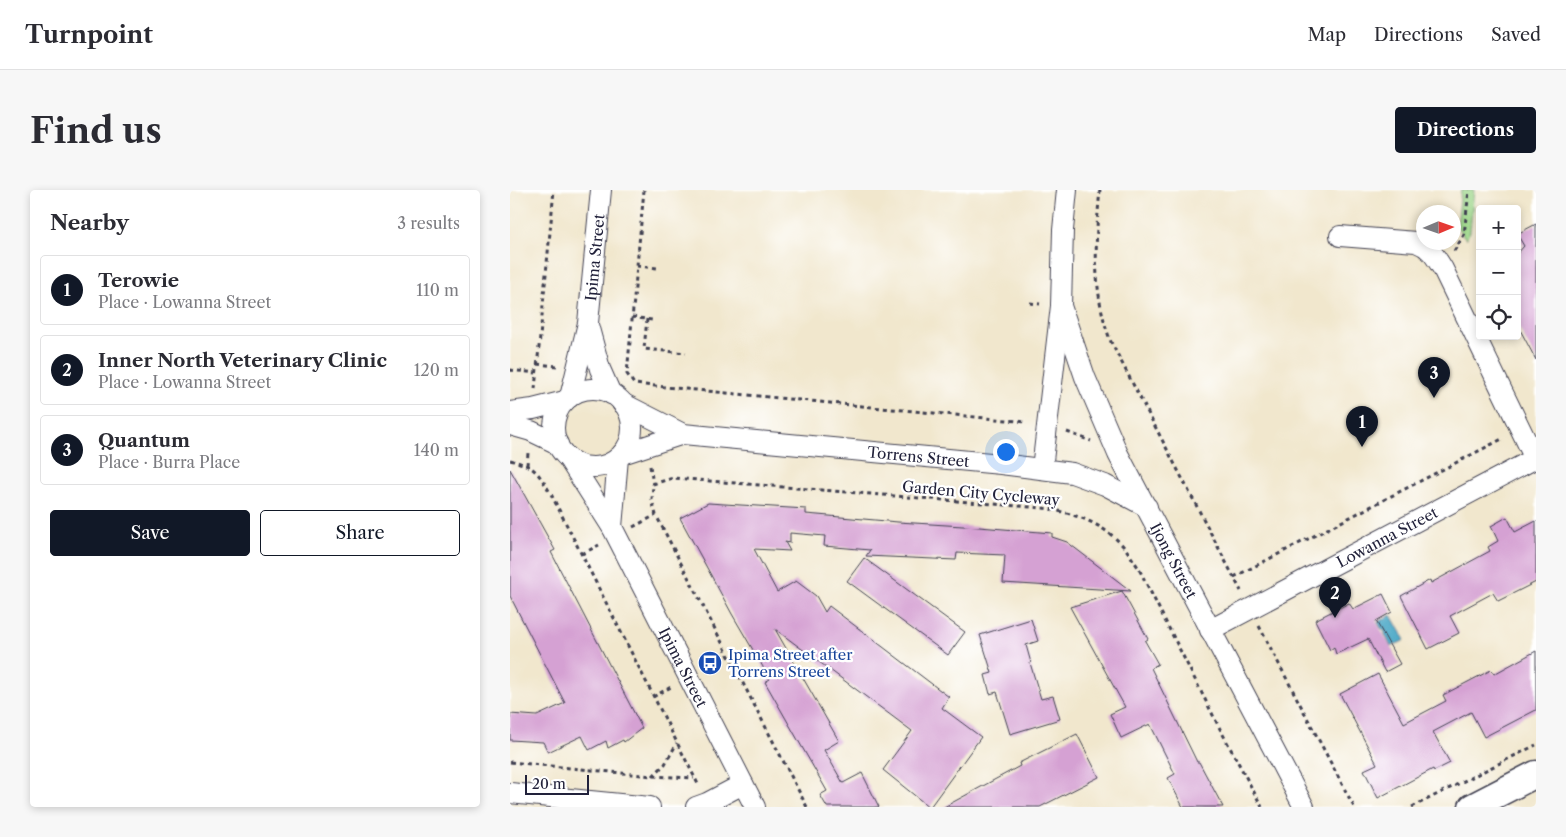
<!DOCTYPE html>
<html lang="en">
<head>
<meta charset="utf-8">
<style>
  body { margin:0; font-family:"Libre Caslon Text",serif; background:#f7f7f7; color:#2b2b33 }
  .controls { position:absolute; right:15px; top:15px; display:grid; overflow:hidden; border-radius:5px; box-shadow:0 2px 8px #0003 }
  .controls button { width:45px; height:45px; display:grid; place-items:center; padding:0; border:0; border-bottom:1px solid #e1e1e2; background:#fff; color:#2b2b33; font:25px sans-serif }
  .compass { position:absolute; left:906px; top:15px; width:45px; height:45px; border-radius:50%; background:#fff; box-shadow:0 2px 8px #0003; rotate:88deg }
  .scale { position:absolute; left:15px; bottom:12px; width:64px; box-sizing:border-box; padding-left:5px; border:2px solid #22223b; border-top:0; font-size:14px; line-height:18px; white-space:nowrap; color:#22223b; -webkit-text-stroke:4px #fff; paint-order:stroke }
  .you { position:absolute; left:495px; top:261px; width:18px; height:18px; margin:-12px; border:4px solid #fff; border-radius:50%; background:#1a73e8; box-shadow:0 0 0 8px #1a73e833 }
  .badge { display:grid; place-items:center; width:32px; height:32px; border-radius:50%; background:#111827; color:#fff; font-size:16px; font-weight:700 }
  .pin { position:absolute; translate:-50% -41px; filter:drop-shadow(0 1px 2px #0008) }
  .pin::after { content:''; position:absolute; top:26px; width:18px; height:15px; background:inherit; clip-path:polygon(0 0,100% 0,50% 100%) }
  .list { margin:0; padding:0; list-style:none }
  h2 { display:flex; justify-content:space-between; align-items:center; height:65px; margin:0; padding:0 20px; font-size:21px }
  h2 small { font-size:16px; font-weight:400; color:#7c7c81 }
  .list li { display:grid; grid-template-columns:32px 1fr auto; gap:15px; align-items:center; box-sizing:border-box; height:70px; margin:0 10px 10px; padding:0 10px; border:1px solid #e1e1e2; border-radius:5px }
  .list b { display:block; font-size:19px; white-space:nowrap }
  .list p { margin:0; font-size:16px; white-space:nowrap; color:#7c7c81 }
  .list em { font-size:16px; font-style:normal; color:#7c7c81 }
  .actions { display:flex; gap:10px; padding:15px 20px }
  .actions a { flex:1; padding:11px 0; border:1px solid #111827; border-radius:5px; text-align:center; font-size:18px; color:#111827 }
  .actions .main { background:#111827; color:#fff }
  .icon { flex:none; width:28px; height:28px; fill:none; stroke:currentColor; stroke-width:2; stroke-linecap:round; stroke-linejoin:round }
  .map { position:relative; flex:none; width:1026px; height:617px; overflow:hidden; border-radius:5px }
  header { display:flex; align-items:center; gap:30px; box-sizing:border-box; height:70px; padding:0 25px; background:#fff; border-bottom:1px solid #e1e1e2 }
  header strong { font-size:24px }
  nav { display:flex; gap:28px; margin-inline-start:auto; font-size:18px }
  .intro { display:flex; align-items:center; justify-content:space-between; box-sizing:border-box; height:120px; padding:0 30px }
  h1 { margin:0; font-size:35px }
  .button { padding:12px 22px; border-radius:5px; background:#111827; color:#fff; font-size:18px; font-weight:700 }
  main { display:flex; gap:30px; padding:0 30px }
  aside { flex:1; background:#fff; border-radius:5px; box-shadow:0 2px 8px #0003 }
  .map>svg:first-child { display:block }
  .green { fill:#9dd689; stroke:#607c62 }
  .water { fill:#46a6c5; stroke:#346480 }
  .building { fill:#d5a1d3 }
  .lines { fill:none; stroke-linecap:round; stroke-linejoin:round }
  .minor-casing { stroke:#414051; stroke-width:22 }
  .major-casing { stroke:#414051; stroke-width:29 }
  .path { stroke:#414051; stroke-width:3; stroke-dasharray:4 4; stroke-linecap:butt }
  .minor { stroke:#fff; stroke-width:20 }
  .major { stroke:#fff; stroke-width:26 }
  .labels { text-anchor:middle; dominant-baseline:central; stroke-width:4.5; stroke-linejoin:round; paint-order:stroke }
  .street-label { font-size:15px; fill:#22223b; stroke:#fff }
  .transit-label { font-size:15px; fill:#164399; stroke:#fff; text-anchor:start }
</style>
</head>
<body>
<header>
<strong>Turnpoint</strong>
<nav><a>Map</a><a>Directions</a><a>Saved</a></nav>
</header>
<div class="intro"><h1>Find us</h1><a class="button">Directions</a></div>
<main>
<aside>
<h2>Nearby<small>3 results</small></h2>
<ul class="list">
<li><span class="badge">1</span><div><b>Terowie</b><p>Place · Lowanna Street</p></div><em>110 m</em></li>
<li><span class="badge">2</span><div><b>Inner North Veterinary Clinic</b><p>Place · Lowanna Street</p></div><em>120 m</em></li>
<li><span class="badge">3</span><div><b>Quantum</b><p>Place · Burra Place</p></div><em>140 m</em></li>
</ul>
<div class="actions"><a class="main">Save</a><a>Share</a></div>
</aside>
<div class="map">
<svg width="1026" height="617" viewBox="0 0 1026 617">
  <rect width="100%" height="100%" fill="#fff"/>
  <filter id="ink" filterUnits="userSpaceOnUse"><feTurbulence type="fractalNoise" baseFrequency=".02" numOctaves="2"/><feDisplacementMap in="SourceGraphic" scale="10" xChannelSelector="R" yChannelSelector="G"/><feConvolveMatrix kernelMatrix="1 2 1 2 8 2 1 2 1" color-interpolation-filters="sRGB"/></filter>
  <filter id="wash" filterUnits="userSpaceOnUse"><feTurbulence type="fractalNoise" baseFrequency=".0096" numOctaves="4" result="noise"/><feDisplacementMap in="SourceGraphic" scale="20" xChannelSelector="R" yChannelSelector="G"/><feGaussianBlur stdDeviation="1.12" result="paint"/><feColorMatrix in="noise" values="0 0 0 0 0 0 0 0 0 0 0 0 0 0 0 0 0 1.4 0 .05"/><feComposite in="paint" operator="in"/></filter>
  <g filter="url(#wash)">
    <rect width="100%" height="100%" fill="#f1e7cd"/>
    <polygon class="green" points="951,0 964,0 960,42 956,49 947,37"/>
    <polygon class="water" points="881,425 895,450 881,457 875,444 875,441 871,438 868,432"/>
    <g id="blocks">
      <g class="building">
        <polygon points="1026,34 1026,170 1007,134 1007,64 1014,56 1007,44"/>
        <polygon points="0,279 45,360 41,362 132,538 114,552 113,550 98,558 96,551 79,560 72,546 38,562 33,552 0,550 0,524 27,526 55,513 0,406"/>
        <polygon points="198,313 296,319 296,324 388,332 469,337 542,343 542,347 557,352 621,401 493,393 495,365 447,363 446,370 356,366 360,360 314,356 315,346 280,343 280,353 275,352 280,361 244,359 267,402 286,391 306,406 315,422 319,416 439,507 432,518 471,547 420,617 419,617 373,580 402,541 265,439 329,551 314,560 333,593 352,583 369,617 317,617 310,605 317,601 255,492 260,489 222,424 170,328"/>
        <polygon points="997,327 1005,342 1026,331 1026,392 988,411 983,403 940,426 949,443 918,459 891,406 920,390 921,393 980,361 978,357 988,351 981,336"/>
        <polygon points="354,368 455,442 438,465 337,391"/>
        <polygon points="612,401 638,449 635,451 648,474 641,478 687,572 689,572 713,617 673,617 658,588 665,584 640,534 611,548 600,524 615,517 560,417"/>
        <polygon points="873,404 882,422 866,431 890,474 875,482 858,449 826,464 824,457 820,460 805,430 839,413 843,419"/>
        <polygon points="521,429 528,451 516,455 521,473 520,473 531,509 543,506 550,529 500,544 487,502 480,504 475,485 482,483 470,445"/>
        <polygon points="1026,461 1026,520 974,547 961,522 923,542 940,573 924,581 923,579 868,608 854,580 867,574 830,504 868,484 894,533 936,511 933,505 981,480 984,484"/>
        <polygon points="567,544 589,587 530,617 434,617 510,576 509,573"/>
      </g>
    </g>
  </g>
  <g filter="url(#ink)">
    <use href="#blocks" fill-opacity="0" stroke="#414051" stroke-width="1"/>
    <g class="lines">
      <g class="minor-casing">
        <g id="minor">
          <path d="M830 46 906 52C920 57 925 66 933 79L1025 269"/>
          <path id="s1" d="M551 116 575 187 608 264 794 617"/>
          <polyline points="78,135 90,179 101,204"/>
          <circle cx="83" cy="238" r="39"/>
          <path id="s2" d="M60 207 78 133 91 0"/>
          <path id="s3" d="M112 213 173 244 491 274 562 283 595 295 637 317"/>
          <polyline points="0,222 23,219 55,211"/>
          <polyline points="0,235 21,241 48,254"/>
          <polyline points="112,264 173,244"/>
          <path id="s4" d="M58 268 102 337 245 617"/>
          <polyline points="532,279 551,116 553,40 557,0"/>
          <polyline points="102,337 108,268"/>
          <path id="s5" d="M700 440 1026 268"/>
          <polyline points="0,603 140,617"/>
          <polyline points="186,617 197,613 233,594"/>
        </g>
      </g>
      <g class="major-casing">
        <polyline id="major" points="962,617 1026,584"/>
      </g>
      <g class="path">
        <polyline points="134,0 117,184 124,194 517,232"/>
        <path d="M590 0C585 51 582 103 601 152L731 401"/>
        <polyline points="944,61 954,45 959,0"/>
        <polyline points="127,76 147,78"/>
        <polyline points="520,113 530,114"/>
        <polyline points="122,127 142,130"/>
        <polyline points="137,129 134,159 176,163"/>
        <polyline points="27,174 47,176"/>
        <polyline points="0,180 26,183"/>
        <polyline points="25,199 44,0"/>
        <polyline points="557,242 581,251"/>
        <path d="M0 270C26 277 27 281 41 304L189 596"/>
        <polyline points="17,275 18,263"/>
        <polyline points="140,276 143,294"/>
        <polyline points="123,337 146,325"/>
        <polyline points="72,364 89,355"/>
        <polyline points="724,387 992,249"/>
        <polyline points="749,436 844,617"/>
        <polyline points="196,477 218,465"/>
        <polyline points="143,507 161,497"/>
        <polyline points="0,572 142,586 184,588"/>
        <polyline points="143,586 155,574 167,553"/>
        <path d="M297 617 146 325 142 310 143 294 163 288 533 318C564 323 593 333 614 357 619 363 623 370 628 377L709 537 752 617"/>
        <polyline points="902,617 1026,555"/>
      </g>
      <use href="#minor" class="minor"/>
      <use href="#major" class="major"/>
    </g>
  </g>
  <defs>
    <g id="bus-disc" transform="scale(1.25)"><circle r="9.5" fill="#1a4fb4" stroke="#fff"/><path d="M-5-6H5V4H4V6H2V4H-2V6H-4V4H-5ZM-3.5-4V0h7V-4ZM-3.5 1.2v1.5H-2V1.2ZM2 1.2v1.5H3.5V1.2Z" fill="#fff"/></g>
  </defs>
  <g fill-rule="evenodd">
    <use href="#bus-disc" x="200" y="473"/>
  </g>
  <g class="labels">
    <g class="street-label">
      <text stroke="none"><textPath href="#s2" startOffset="142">Ipima Street</textPath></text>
      <text stroke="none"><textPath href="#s3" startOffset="305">Torrens Street</textPath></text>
      <text transform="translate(471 303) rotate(5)">Garden City Cycleway</text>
      <text stroke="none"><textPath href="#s5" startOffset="200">Lowanna Street</textPath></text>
      <text stroke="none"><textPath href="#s1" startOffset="279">Ijong Street</textPath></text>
      <text stroke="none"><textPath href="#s4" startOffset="239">Ipima Street</textPath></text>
    </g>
    <g class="transit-label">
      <text x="218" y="464">Ipima Street after<tspan x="218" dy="17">Torrens Street</tspan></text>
    </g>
  </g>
</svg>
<div class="controls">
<button>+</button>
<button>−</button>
<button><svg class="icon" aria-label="locate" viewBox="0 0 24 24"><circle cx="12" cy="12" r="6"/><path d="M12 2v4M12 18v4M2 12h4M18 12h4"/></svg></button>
</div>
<svg class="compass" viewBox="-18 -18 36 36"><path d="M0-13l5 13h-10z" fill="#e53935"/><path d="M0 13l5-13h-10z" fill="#7c7c81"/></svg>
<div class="scale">20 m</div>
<div class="you"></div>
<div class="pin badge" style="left:852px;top:257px">1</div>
<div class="pin badge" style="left:825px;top:428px">2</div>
<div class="pin badge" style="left:924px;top:208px">3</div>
</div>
</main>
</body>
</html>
